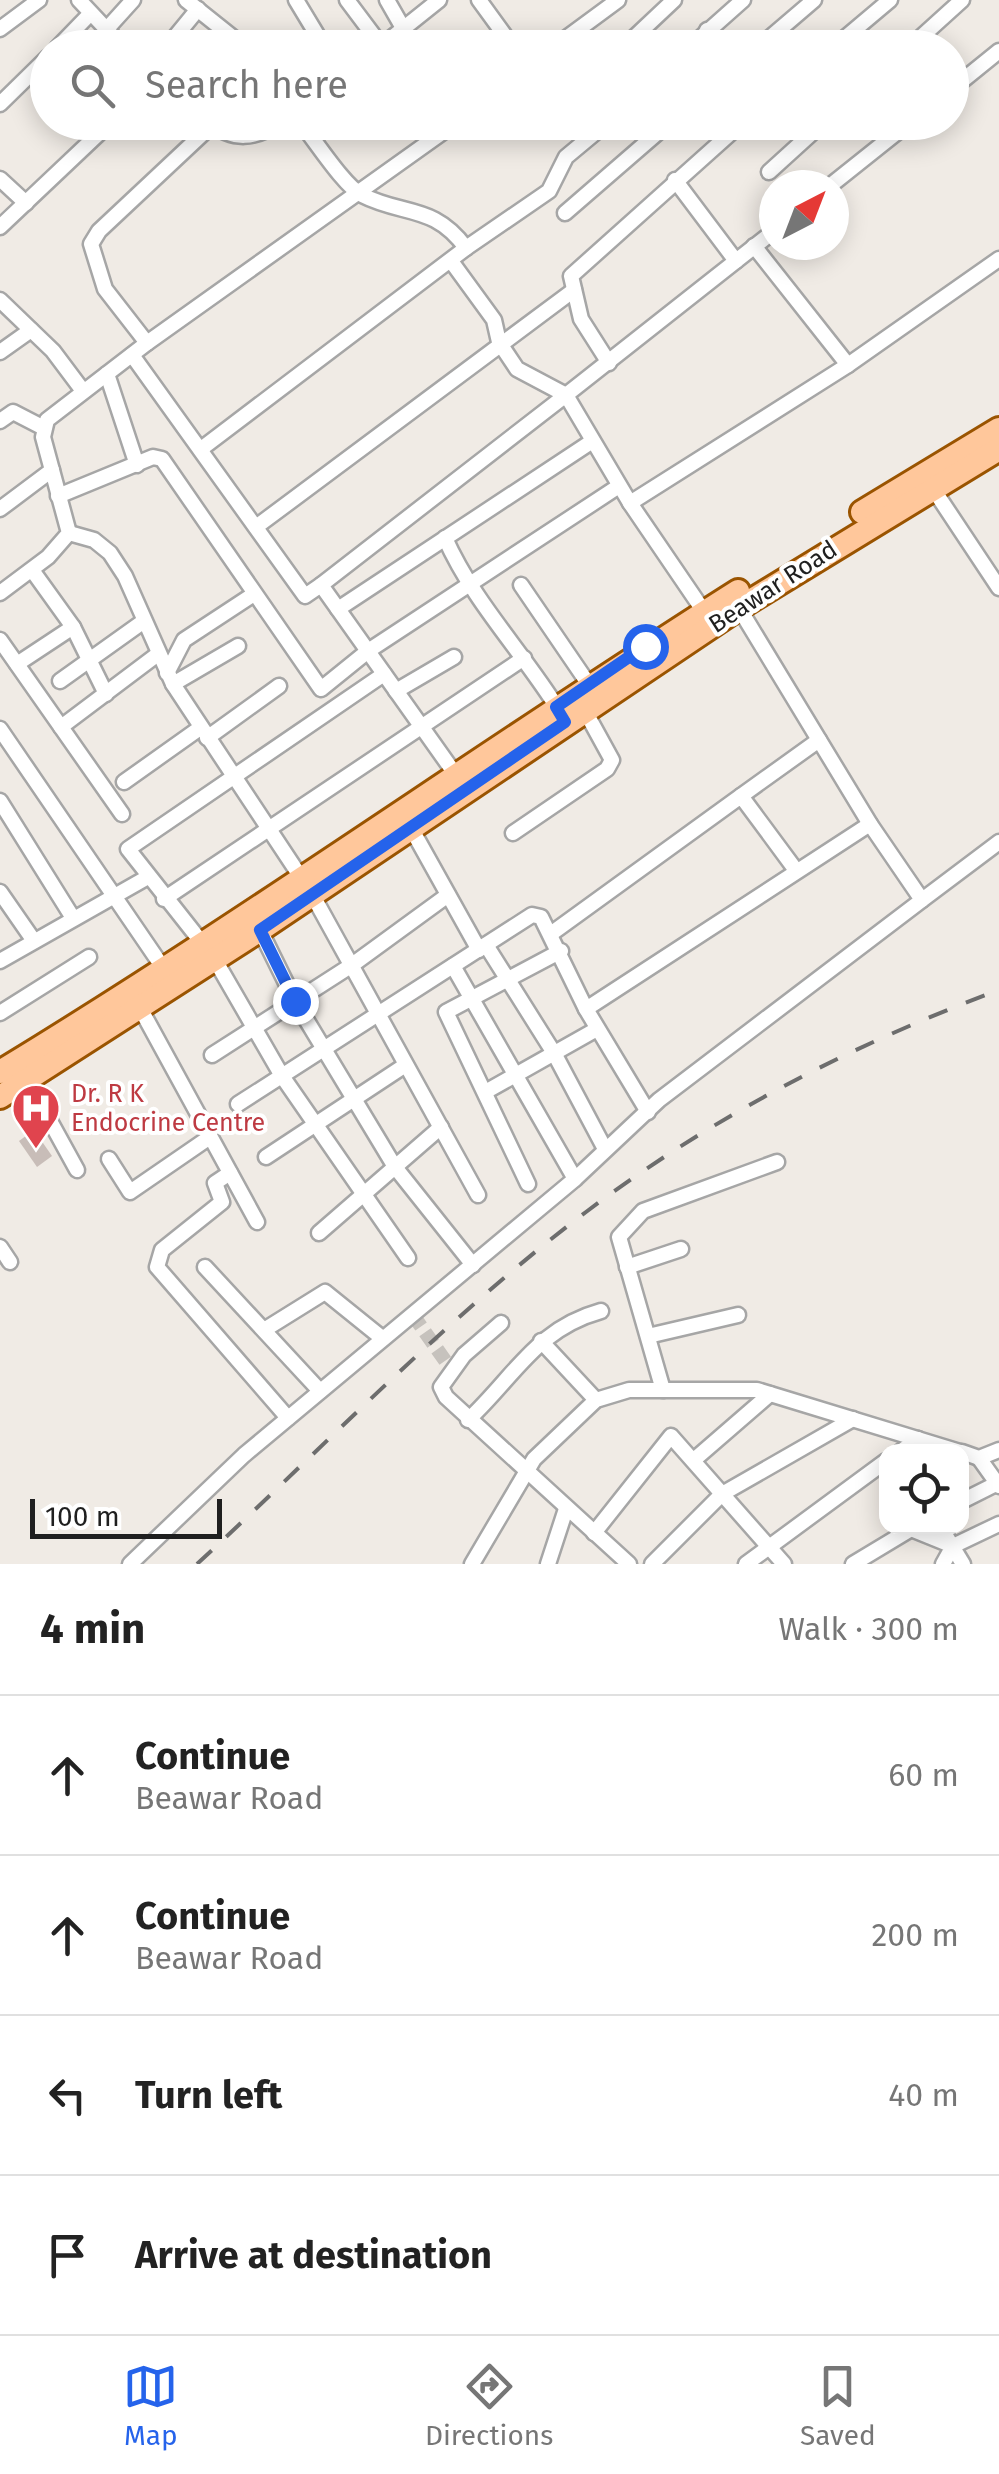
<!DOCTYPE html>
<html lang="en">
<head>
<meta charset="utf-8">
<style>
  body { margin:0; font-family:"Fira Sans",sans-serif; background:#f2f2f2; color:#222 }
  .controls { position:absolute; right:30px; bottom:30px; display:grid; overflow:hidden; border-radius:20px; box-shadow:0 5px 25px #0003 }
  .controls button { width:90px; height:90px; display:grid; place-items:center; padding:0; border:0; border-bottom:2px solid #e0e0e0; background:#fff; color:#222; font:50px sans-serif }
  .compass { position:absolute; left:759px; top:170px; width:90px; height:90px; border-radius:50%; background:#fff; box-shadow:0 5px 25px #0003; rotate:42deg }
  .scale { position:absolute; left:30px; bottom:25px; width:192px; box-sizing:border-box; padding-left:10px; border:5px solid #1f1f1f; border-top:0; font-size:28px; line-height:35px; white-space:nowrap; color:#1f1f1f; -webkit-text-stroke:8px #fff; paint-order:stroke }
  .stop { position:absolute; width:30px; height:30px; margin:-22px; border:8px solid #2563eb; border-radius:50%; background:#fff }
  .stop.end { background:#2563eb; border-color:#fff; box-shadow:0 2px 10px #0008 }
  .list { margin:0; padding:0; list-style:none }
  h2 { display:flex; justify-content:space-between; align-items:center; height:130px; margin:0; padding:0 40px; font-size:42px }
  h2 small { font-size:32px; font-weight:400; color:#767676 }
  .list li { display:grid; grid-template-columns:65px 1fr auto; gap:30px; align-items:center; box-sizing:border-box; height:160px; padding:0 40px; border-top:2px solid #e0e0e0 }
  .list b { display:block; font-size:38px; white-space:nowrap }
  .list p { margin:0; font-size:32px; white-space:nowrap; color:#767676 }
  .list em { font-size:32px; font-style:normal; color:#767676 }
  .icon { flex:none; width:55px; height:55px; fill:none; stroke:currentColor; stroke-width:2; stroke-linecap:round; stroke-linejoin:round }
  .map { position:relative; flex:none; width:999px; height:1564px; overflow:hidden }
  .search { position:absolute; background:#fff; box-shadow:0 5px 25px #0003; left:30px; right:30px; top:30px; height:110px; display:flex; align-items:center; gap:25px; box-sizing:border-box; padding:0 35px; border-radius:55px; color:#767676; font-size:38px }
  .sheet { height:770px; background:#fff }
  nav { display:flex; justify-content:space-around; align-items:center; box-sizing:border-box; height:140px; border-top:2px solid #e0e0e0; background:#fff; font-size:28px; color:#767676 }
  nav a { display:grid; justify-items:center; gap:5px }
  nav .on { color:#2563eb }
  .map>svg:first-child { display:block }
  .building { fill:#c8bdb8 }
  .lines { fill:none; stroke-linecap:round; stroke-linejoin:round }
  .street-tunnel { stroke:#c6c2bd; stroke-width:14; stroke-dasharray:14 7; stroke-linecap:butt }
  .street-casing { stroke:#a6a6a6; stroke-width:19 }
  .primary-casing { stroke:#9a5400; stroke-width:28 }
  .street { stroke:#fff; stroke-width:14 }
  .primary { stroke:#ffc79b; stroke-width:22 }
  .rail { stroke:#6d6d6d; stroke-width:4; stroke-dasharray:20 20; stroke-linecap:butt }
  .route { stroke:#2563eb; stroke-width:12 }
  .labels { text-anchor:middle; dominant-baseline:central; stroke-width:8; stroke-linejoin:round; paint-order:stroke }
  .street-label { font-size:25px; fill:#1f1f1f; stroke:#fff }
  .health-label { font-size:25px; fill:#be3a42; stroke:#fff; text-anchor:start }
</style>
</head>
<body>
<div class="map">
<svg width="999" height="1564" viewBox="0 0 999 1564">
  <rect width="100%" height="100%" fill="#f0ebe5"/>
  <polygon class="building" points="34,1130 52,1156 37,1167 19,1141"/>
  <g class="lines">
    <polyline class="street-tunnel" points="413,1315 451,1369"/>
    <g class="street-casing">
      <g id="street">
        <polyline points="79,0 124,48"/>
        <polyline points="186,0 246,48"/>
        <polyline points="296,0 325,48"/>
        <polyline points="347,0 383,48"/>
        <polyline points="387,0 403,28"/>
        <polyline points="479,0 514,48"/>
        <polyline points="0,29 39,0"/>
        <polyline points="707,30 717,48"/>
        <polyline points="105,31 133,0"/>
        <polyline points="57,48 89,15"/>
        <polyline points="166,48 198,9"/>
        <polyline points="379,48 439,0"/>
        <polyline points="553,48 618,0"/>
        <polyline points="623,48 674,0"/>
        <polyline points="689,48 743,0"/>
        <polyline points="758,48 814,0"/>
        <polyline points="833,48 890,0"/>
        <polyline points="909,48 962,0"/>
        <polyline points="952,89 999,51"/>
        <polyline points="0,104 48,57"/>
        <path d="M208 122C234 142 255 139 281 122"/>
        <path d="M300 122C315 140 344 186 362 195 403 216 434 204 466 248"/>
        <polyline points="769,172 824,122"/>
        <polyline points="0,179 26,203"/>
        <polyline points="675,180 736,261"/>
        <polyline points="831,185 910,122"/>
        <polyline points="565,213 670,122"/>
        <polyline points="0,227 111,122"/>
        <polyline points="754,246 848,365"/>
        <polyline points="0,300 53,351 83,391"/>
        <polyline points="147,343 105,289 91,244 99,231 211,126"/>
        <polyline points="0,352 31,330"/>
        <polyline points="132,355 305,596 321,585 458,778"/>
        <polyline points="609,363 581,319 571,276 743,122"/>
        <polyline points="107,374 137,465"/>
        <polyline points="0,421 13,412 44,428"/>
        <polyline points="201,449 466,248 549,191 566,157 608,122"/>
        <polyline points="932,487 999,588"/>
        <polyline points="58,496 153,457 162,459 321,689 368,651 619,486"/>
        <polyline points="630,503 848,365 999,259"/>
        <polyline points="0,509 52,470"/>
        <polyline points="256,527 574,290"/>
        <polyline points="69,533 94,540 110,553 125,576 173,684 312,894 478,1195"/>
        <path d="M445 538C474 603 523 652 560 712"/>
        <polyline points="32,570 73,627 106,694"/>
        <polyline points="321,585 566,395 517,369 499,342 494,320 451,261"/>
        <polyline points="521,585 594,692"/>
        <polyline points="0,593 48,557 69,533 43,437 47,420 147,343 457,122"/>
        <polyline points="338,609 591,442"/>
        <polyline points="707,616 630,503 566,395 774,231"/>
        <polyline points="0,640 122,814"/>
        <polyline points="17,664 73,627"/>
        <polyline points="167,673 184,640 254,594"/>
        <polyline points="384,674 128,849 214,958 282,1076 408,1258"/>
        <polyline points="60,681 144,621"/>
        <polyline points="173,684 238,646"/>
        <polyline points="396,691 454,657"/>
        <polyline points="61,727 158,654"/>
        <polyline points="0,729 166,972"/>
        <polyline points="207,738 279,686"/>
        <polyline points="124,782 200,728"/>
        <polyline points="741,796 819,740"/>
        <polyline points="0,801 73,918"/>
        <polyline points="411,828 479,950"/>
        <polyline points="513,833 607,769 612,760 584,709"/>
        <polyline points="0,892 34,941"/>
        <polyline points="164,899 524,658"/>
        <polyline points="922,900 999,842"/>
        <polyline points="260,930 295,1001 395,1167 473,1265"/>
        <polyline points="552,933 741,796 795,869"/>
        <polyline points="486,945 554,1053 605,1149"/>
        <polyline points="0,961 148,877"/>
        <polyline points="453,966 575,1179"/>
        <polyline points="139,1006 257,1222"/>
        <polyline points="586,1009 870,824"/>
        <polyline points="0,1013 89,957"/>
        <polyline points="212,1055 352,965 448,895"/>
        <polyline points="27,1079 77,1170"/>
        <polyline points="487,1091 597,1029"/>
        <polyline points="238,1104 532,915 541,917 586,1009 648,1112"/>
        <polyline points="266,1157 404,1066"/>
        <polyline points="109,1159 130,1192 210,1137"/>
        <polyline points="230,1173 215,1183 222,1202 162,1250 157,1267 288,1418"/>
        <polyline points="528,1184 446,1012 561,951"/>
        <polyline points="319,1233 441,1127"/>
        <polyline points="0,1247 10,1262"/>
        <polyline points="205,1267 320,1391"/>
        <polyline points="627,1267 681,1249"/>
        <polyline points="501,1323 464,1355 441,1387 446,1397 629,1564"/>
        <polyline points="264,1330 325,1292 382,1338"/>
        <polyline points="648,1336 738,1315"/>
        <polyline points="541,1341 596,1400"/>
        <polyline points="663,1390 619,1237 643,1211 777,1162"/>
        <path d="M468 1420C515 1376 536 1329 601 1311"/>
        <polyline points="900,1452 918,1439"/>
        <polyline points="962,1452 979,1458 999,1450"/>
        <polyline points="979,1458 999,1486"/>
        <polyline points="695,1459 770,1394"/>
        <polyline points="962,1501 998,1483"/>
        <polyline points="940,1526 963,1564"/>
        <polyline points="911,1529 953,1546 943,1564"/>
        <polyline points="594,1533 671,1436 784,1564"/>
        <polyline points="953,1546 999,1524"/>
        <polyline points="130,1564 244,1455 575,1179 659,1100 922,900 870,824 739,608"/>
        <polyline points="472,1564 534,1459 596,1400 629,1390 757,1390 960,1452"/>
        <polyline points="548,1564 566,1509"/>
        <polyline points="652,1564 722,1494 853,1419"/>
        <polyline points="746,1564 886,1461"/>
        <polyline points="853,1564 916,1526"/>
      </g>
    </g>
    <g class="primary-casing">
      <g id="primary">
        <polyline points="862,512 999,429"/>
        <path d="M0 1072C251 919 490 748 738 591"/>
        <polyline points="0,1097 260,930 739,608 999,449"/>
      </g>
    </g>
    <use href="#street" class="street"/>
    <use href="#primary" class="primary"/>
    <path class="rail" d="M197 1564C325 1446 447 1317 586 1212 712 1117 851 1045 999 990"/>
  </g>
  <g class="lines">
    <polyline class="route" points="295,1001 260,930 565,722 556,707 645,646"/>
  </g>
  <defs>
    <g id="hospital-pin" transform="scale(2.5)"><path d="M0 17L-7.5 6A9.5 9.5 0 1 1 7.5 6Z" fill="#e0444e" stroke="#fff"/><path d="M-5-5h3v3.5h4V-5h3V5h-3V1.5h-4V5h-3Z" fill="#fff"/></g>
  </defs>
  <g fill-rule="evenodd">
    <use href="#hospital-pin" x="36" y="1108"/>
  </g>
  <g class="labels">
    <g class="street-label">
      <text transform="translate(773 587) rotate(-33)">Beawar Road</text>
    </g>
    <g class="health-label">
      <text x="71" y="1094">Dr. R K<tspan x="71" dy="29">Endocrine Centre</tspan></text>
    </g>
  </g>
</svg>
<div class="controls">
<button><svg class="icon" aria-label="locate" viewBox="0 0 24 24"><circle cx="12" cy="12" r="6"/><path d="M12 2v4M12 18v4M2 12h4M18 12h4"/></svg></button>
</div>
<svg class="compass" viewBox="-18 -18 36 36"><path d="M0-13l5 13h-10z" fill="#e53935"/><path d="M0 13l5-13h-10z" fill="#767676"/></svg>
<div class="scale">100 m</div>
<div class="stop" style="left:645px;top:646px"></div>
<div class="stop end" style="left:295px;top:1001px"></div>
<div class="search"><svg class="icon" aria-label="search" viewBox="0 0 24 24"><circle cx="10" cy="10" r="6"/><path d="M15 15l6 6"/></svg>Search here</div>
</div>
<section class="sheet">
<h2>4 min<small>Walk · 300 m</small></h2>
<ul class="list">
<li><svg class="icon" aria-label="ahead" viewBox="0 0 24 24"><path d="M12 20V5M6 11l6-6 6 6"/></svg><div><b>Continue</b><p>Beawar Road</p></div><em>60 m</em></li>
<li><svg class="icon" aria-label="ahead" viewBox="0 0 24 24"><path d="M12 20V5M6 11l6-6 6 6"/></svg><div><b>Continue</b><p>Beawar Road</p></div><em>200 m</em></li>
<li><svg class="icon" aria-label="left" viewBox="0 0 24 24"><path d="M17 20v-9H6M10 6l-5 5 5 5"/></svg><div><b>Turn left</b></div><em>40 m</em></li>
<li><svg class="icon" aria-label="arrive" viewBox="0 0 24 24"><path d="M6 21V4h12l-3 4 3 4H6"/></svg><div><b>Arrive at destination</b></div></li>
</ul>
</section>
<nav>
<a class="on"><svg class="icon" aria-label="map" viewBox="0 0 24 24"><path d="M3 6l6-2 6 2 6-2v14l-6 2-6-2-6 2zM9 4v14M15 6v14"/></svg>Map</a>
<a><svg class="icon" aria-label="directions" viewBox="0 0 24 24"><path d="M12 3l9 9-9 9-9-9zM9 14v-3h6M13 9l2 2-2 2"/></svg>Directions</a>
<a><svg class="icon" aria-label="saved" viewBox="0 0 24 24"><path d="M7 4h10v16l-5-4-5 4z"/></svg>Saved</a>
</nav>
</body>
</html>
